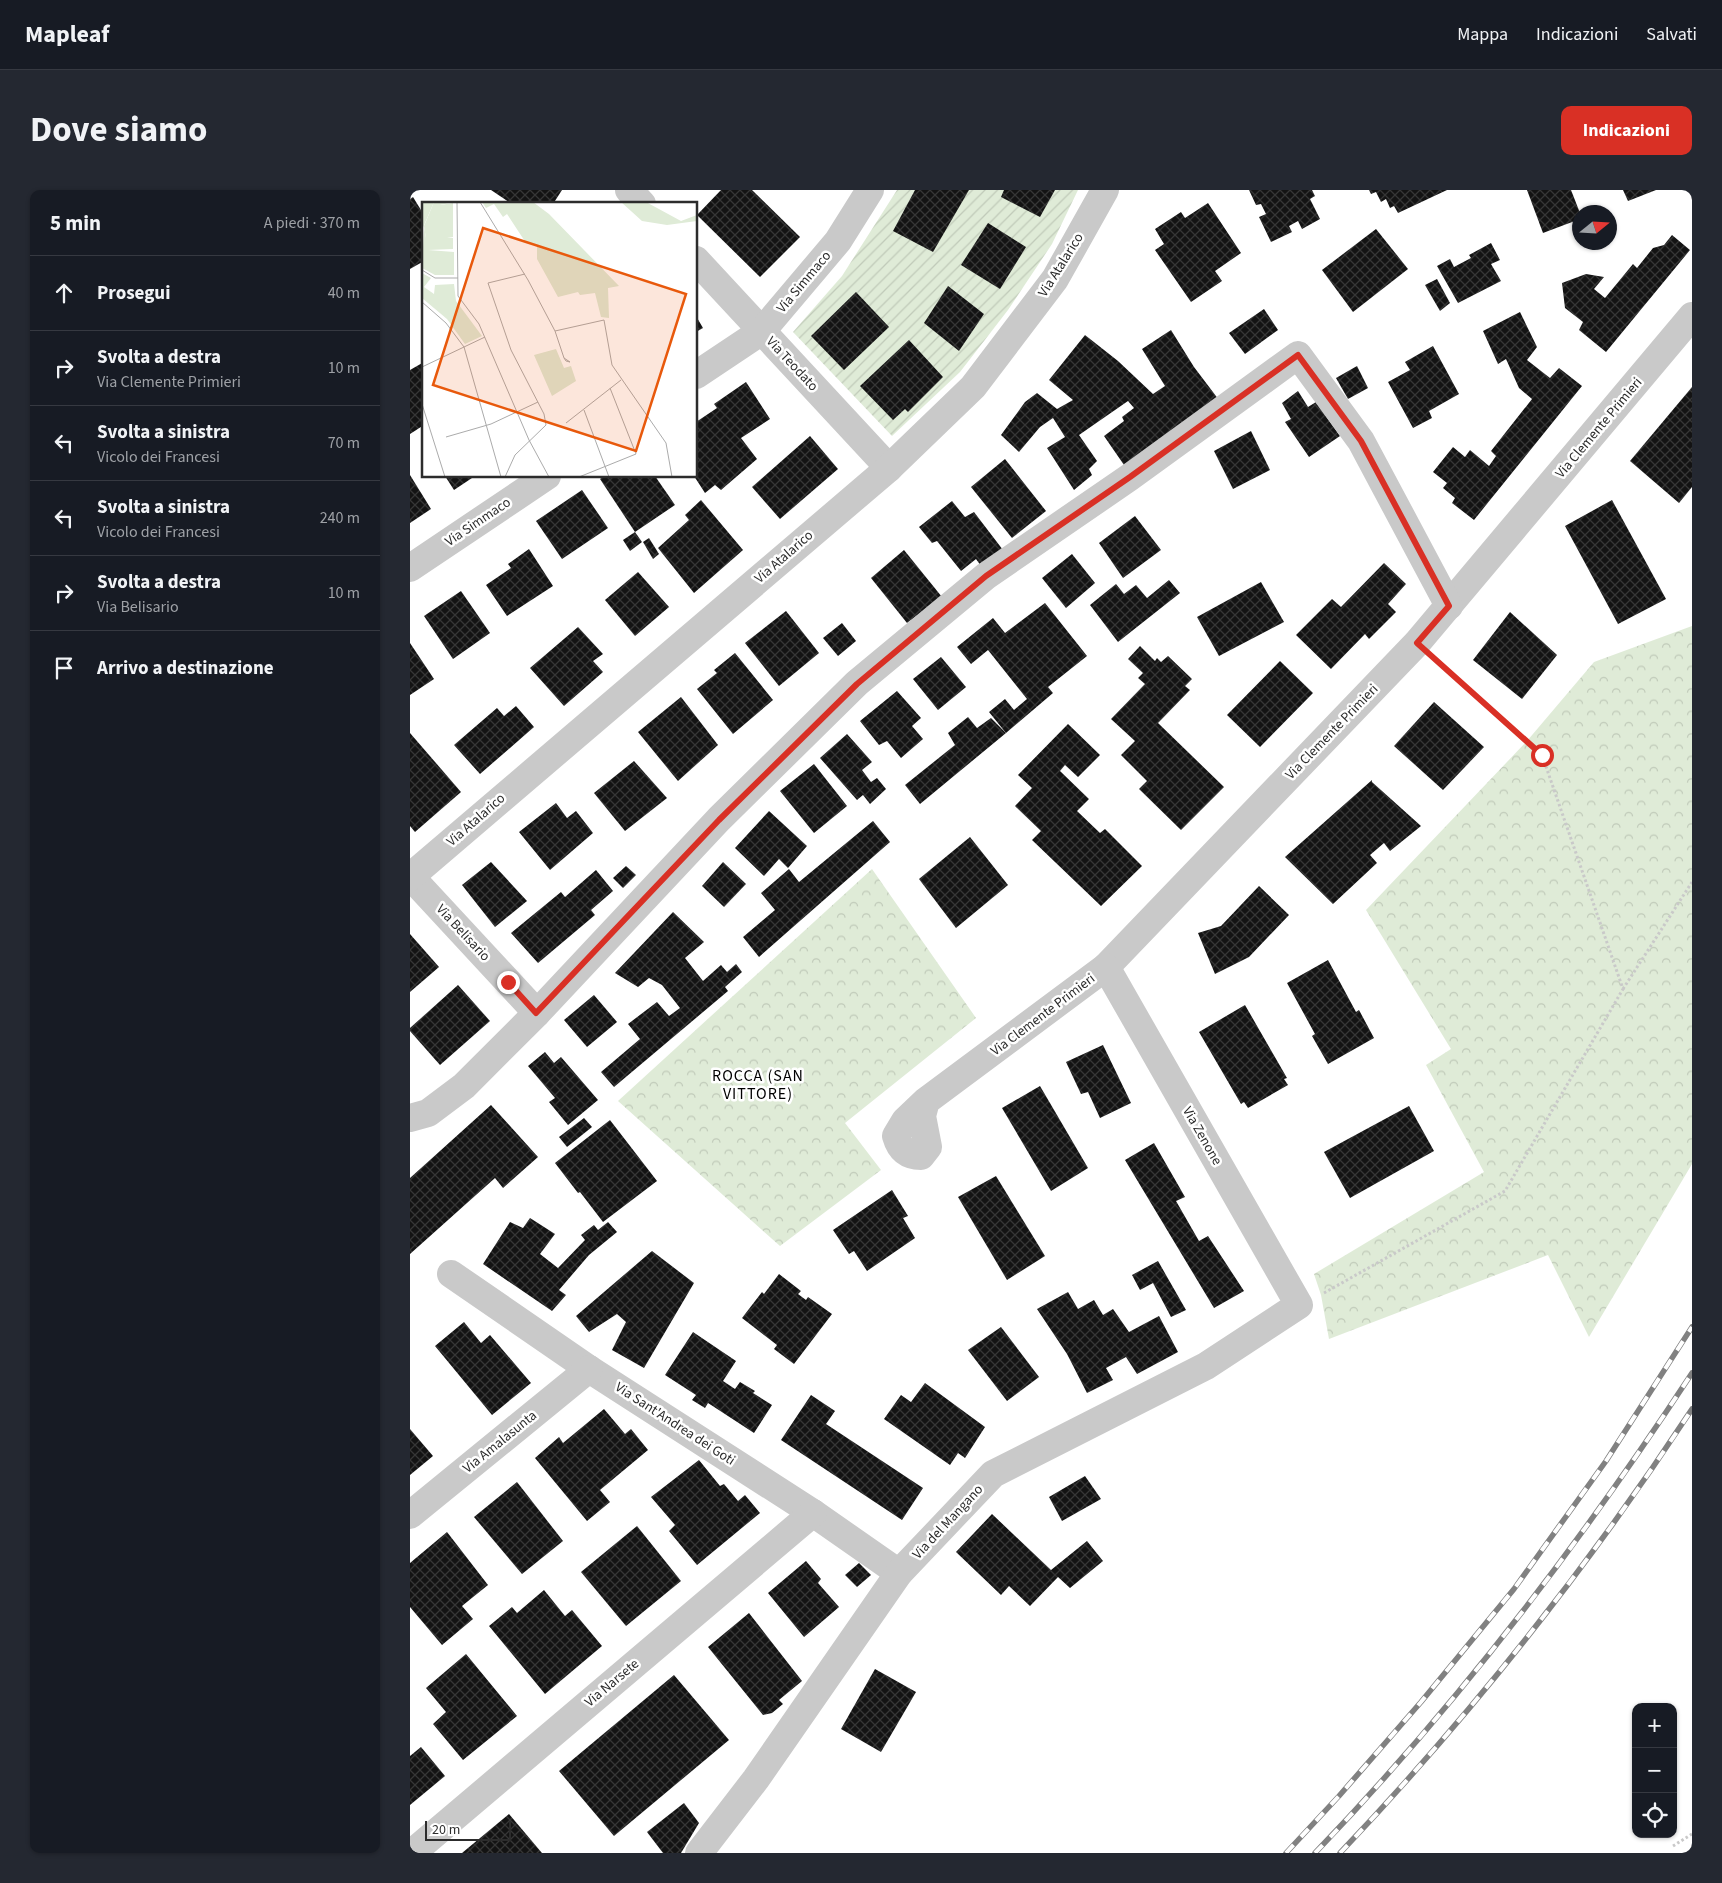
<!DOCTYPE html>
<html lang="it">
<head>
<meta charset="utf-8">
<style>
  body { margin:0; font-family:"Source Sans 3",sans-serif; background:#242831; color:#f1f3f6 }
  .controls { position:absolute; right:15px; bottom:15px; display:grid; overflow:hidden; border-radius:10px; box-shadow:0 1px 4px #0004 }
  .controls button { width:45px; height:45px; display:grid; place-items:center; padding:0; border:0; border-bottom:1px solid #363941; background:#171b24; color:#f1f3f6; font:25px sans-serif }
  .compass { position:absolute; left:1162px; top:15px; width:45px; height:45px; border-radius:50%; background:#171b24; box-shadow:0 1px 4px #0004; rotate:72deg }
  .scale { position:absolute; left:15px; bottom:12px; width:86px; box-sizing:border-box; padding-left:5px; border:2px solid #2c2c2c; border-top:0; font-size:14px; line-height:18px; white-space:nowrap; color:#2c2c2c; -webkit-text-stroke:4px #fff; paint-order:stroke }
  .stop { position:absolute; width:15px; height:15px; margin:-11px; border:4px solid #d93025; border-radius:50%; background:#fff }
  .stop.end { background:#d93025; border-color:#fff; box-shadow:0 1px 5px #0008 }
  .list { margin:0; padding:0; list-style:none }
  h2 { display:flex; justify-content:space-between; align-items:center; height:65px; margin:0; padding:0 20px; font-size:21px }
  h2 small { font-size:16px; font-weight:400; color:#9ea1a6 }
  .list li { display:grid; grid-template-columns:32px 1fr auto; gap:15px; align-items:center; box-sizing:border-box; height:75px; padding:0 20px; border-top:1px solid #363941 }
  .list b { display:block; font-size:19px; white-space:nowrap }
  .list p { margin:0; font-size:16px; white-space:nowrap; color:#9ea1a6 }
  .list em { font-size:16px; font-style:normal; color:#9ea1a6 }
  .icon { flex:none; width:28px; height:28px; fill:none; stroke:currentColor; stroke-width:2; stroke-linecap:round; stroke-linejoin:round }
  .map { position:relative; flex:none; width:1282px; height:1663px; overflow:hidden; border-radius:10px }
  header { display:flex; align-items:center; gap:30px; box-sizing:border-box; height:70px; padding:0 25px; background:#171b24; border-bottom:1px solid #363941 }
  header strong { font-size:24px }
  nav { display:flex; gap:28px; margin-inline-start:auto; font-size:18px }
  .intro { display:flex; align-items:center; justify-content:space-between; box-sizing:border-box; height:120px; padding:0 30px }
  h1 { margin:0; font-size:35px }
  .button { padding:12px 22px; border-radius:10px; background:#d93025; color:#fff; font-size:18px; font-weight:700 }
  main { display:flex; gap:30px; padding:0 30px }
  aside { flex:1; background:#171b24; border-radius:10px; box-shadow:0 1px 4px #0004 }
  .map>svg:first-child { display:block }
  .forest { fill:url(#forest-crowns) }
  .garden { fill:url(#garden-furrows) }
  .building { fill:url(#building-cross-hatch) }
  .lines { fill:none; stroke-linecap:round; stroke-linejoin:round }
  .path { stroke:#c9c9c9; stroke-width:3; stroke-dasharray:2.5 2.5; stroke-linecap:butt }
  .minor { stroke:#c9c9c9; stroke-width:28 }
  .rail-casing { stroke:#818181; stroke-width:5.5 }
  .rail { stroke:#fff; stroke-width:4; stroke-dasharray:11; stroke-linecap:butt }
  .route { stroke:#d93025; stroke-width:6 }
  .labels { text-anchor:middle; dominant-baseline:central; stroke-width:5; stroke-linejoin:round; paint-order:stroke }
  .street-label { font-size:14px; fill:#2c2c2c; stroke:#fff }
  .quarter-label { font-size:16px; letter-spacing:1px; fill:#000; stroke:#fff }
  .inset-road { fill:none; stroke:#ababab; stroke-width:1 }
  .view { fill:#e8590c; fill-opacity:0.15; stroke:#e8590c; stroke-width:2.5 }
  .inset-edge { fill:none; stroke:#2c2c2c; stroke-width:2.5 }
</style>
</head>
<body>
<header>
<strong>Mapleaf</strong>
<nav><a>Mappa</a><a>Indicazioni</a><a>Salvati</a></nav>
</header>
<div class="intro"><h1>Dove siamo</h1><a class="button">Indicazioni</a></div>
<main>
<aside>
<h2>5 min<small>A piedi · 370 m</small></h2>
<ul class="list">
<li><svg class="icon" aria-label="ahead" viewBox="0 0 24 24"><path d="M12 20V5M6 11l6-6 6 6"/></svg><div><b>Prosegui</b></div><em>40 m</em></li>
<li><svg class="icon" aria-label="right" viewBox="0 0 24 24"><path d="M7 20v-9h11M14 6l5 5-5 5"/></svg><div><b>Svolta a destra</b><p>Via Clemente Primieri</p></div><em>10 m</em></li>
<li><svg class="icon" aria-label="left" viewBox="0 0 24 24"><path d="M17 20v-9H6M10 6l-5 5 5 5"/></svg><div><b>Svolta a sinistra</b><p>Vicolo dei Francesi</p></div><em>70 m</em></li>
<li><svg class="icon" aria-label="left" viewBox="0 0 24 24"><path d="M17 20v-9H6M10 6l-5 5 5 5"/></svg><div><b>Svolta a sinistra</b><p>Vicolo dei Francesi</p></div><em>240 m</em></li>
<li><svg class="icon" aria-label="right" viewBox="0 0 24 24"><path d="M7 20v-9h11M14 6l5 5-5 5"/></svg><div><b>Svolta a destra</b><p>Via Belisario</p></div><em>10 m</em></li>
<li><svg class="icon" aria-label="arrive" viewBox="0 0 24 24"><path d="M6 21V4h12l-3 4 3 4H6"/></svg><div><b>Arrivo a destinazione</b></div></li>
</ul>
</aside>
<div class="map">
<svg width="1282" height="1663" viewBox="0 0 1282 1663">
  <defs>
    <pattern id="forest-crowns" width="20" height="18" patternUnits="userSpaceOnUse" patternTransform="scale(1.25)"><rect width="20" height="18" fill="#dfebd7"/><path d="M2 6a3 3 0 1 1 6 0M12 15a3 3 0 1 1 6 0" fill="none" stroke="#c0cab9"/></pattern>
    <pattern id="garden-furrows" width="10" height="10" patternUnits="userSpaceOnUse" patternTransform="scale(1.25)"><rect width="10" height="10" fill="#dfebd7"/><path d="M-1 1l2-2M0 10L10 0M9 11l2-2" fill="none" stroke="#c0cab9"/></pattern>
    <pattern id="building-cross-hatch" width="8" height="8" patternUnits="userSpaceOnUse" patternTransform="scale(1.25)"><rect width="8" height="8" fill="#131313"/><path d="M0 0l8 8M0 8l8-8" fill="none" stroke="#363636"/></pattern>
  </defs>
  <rect width="100%" height="100%" fill="#fff"/>
  <g class="forest">
    <polygon points="1282,436 1282,974 1179,1147 1138,1065 919,1149 911,1105 904,1084 1074,982 1016,875 1041,859 956,720 1117,551 1184,472"/>
    <polygon points="462,679 566,828 435,933 471,980 370,1056 208,911"/>
  </g>
  <polygon class="garden" points="487,0 668,0 642,54 598,120 550,182 482,246 383,142 432,86"/>
  <g class="building">
    <polygon points="81,0 152,0 143,14 102,14"/>
    <polygon points="311,0 342,0 390,47 350,87 287,25"/>
    <polygon points="505,0 559,0 523,62 483,41"/>
    <polygon points="594,0 645,0 630,27 591,7"/>
    <polygon points="839,0 902,0 905,6 900,9 910,29 892,39 888,31 879,36 882,42 861,52 849,27 856,24 851,14 846,15"/>
    <polygon points="959,0 1037,0 988,23 984,16 980,18 976,9 971,12 966,2 961,4"/>
    <polygon points="1117,0 1161,0 1170,23 1170,29 1133,43"/>
    <polygon points="1213,0 1246,0 1218,11"/>
    <polygon points="3,7 14,25 14,71 0,79 0,9"/>
    <polygon points="798,13 831,63 805,81 812,91 781,112 745,60 754,54 745,39 771,22 775,28"/>
    <polygon points="578,33 616,57 590,99 551,75"/>
    <polygon points="966,39 998,79 943,122 912,80"/>
    <polygon points="1262,45 1280,60 1196,162 1169,140 1173,132 1155,118 1152,93 1176,84 1194,87 1184,99 1195,108 1223,74 1227,78 1243,58 1254,55"/>
    <polygon points="1081,53 1090,70 1081,74 1091,91 1048,113 1027,76 1040,69 1044,77 1061,68 1059,65"/>
    <polygon points="1027,89 1040,113 1030,121 1015,95"/>
    <polygon points="538,96 574,124 549,161 514,133"/>
    <polygon points="446,102 479,137 434,180 401,146"/>
    <polygon points="854,119 868,140 835,164 819,143"/>
    <polygon points="1110,122 1127,157 1117,170 1140,188 1149,178 1172,196 1064,330 1042,313 1045,308 1033,298 1037,293 1023,282 1043,257 1055,267 1060,260 1079,276 1086,266 1081,261 1122,209 1109,198 1096,169 1088,174 1073,141"/>
    <polygon points="286,126 293,138 286,142"/>
    <polygon points="761,140 784,177 809,210 714,275 694,246 714,231 712,227 724,218 718,211 669,245 687,271 679,279 682,285 664,300 637,258 655,247 643,228 630,237 609,262 591,245 615,212 627,203 647,219 663,210 639,190 675,145 708,171 743,204 755,196 732,159"/>
    <polygon points="499,150 533,187 498,222 495,219 483,230 450,196"/>
    <polygon points="1023,156 1049,204 1019,221 1022,228 1003,238 978,192 1000,180 995,172"/>
    <polygon points="14,172 14,235 0,244 0,180"/>
    <polygon points="947,176 958,198 938,209 926,188"/>
    <polygon points="336,192 360,229 331,248 347,269 311,300 305,295 295,303 284,286 286,286 286,232 307,218 304,214"/>
    <polygon points="1282,197 1282,297 1269,313 1220,271"/>
    <polygon points="888,201 898,217 906,212 930,246 899,267 875,232 881,229 872,213"/>
    <polygon points="841,241 860,280 823,299 804,261"/>
    <polygon points="400,246 428,279 370,329 342,297"/>
    <polygon points="595,269 636,321 602,348 561,297"/>
    <polygon points="0,285 21,319 0,333"/>
    <polygon points="35,286 65,286 44,300"/>
    <polygon points="194,286 245,286 265,315 225,342 190,289"/>
    <polygon points="172,300 198,338 152,369 126,331"/>
    <polygon points="291,310 333,360 284,403 248,358 279,330 275,325"/>
    <polygon points="1202,310 1256,409 1208,434 1155,336"/>
    <polygon points="542,311 555,327 564,322 593,360 571,376 566,369 551,381 527,351 522,353 509,337"/>
    <polygon points="725,326 751,360 713,388 689,353"/>
    <polygon points="225,342 232,352 220,361 213,350"/>
    <polygon points="239,348 249,364 243,369 233,352"/>
    <polygon points="119,359 143,396 97,426 76,395 101,378 98,374"/>
    <polygon points="494,360 532,407 497,433 461,388"/>
    <polygon points="662,364 685,393 656,418 632,388"/>
    <polygon points="974,373 996,394 978,414 986,422 959,449 955,444 921,479 886,445 922,409 931,417"/>
    <polygon points="228,382 259,417 225,446 195,410"/>
    <polygon points="759,390 770,403 708,452 680,415 706,394 714,404 726,395 737,408"/>
    <polygon points="851,392 874,432 809,466 787,427"/>
    <polygon points="51,401 80,443 43,469 14,426"/>
    <polygon points="635,413 677,466 638,497 643,503 596,543 579,522 595,509 604,520 617,509 578,460 561,474 547,457 583,428 595,443"/>
    <polygon points="376,421 409,463 369,496 335,453"/>
    <polygon points="1100,422 1147,465 1112,509 1063,470"/>
    <polygon points="432,433 446,451 428,466 413,448"/>
    <polygon points="168,437 193,464 183,471 193,482 154,516 120,478"/>
    <polygon points="0,453 24,489 0,505"/>
    <polygon points="730,456 745,471 747,468 751,472 758,466 782,489 775,496 780,500 748,533 814,597 771,640 729,599 737,591 711,565 725,551 701,529 735,494 728,488 733,483 718,469"/>
    <polygon points="325,463 363,510 323,544 287,499 307,483 304,480"/>
    <polygon points="531,467 556,497 528,520 503,489"/>
    <polygon points="870,471 903,503 850,557 817,525"/>
    <polygon points="487,501 511,528 502,536 513,549 491,568 477,551 469,555 450,531"/>
    <polygon points="271,507 308,555 268,591 228,542"/>
    <polygon points="1024,512 1074,557 1033,600 984,556"/>
    <polygon points="106,516 124,537 70,584 44,555 87,518 94,526"/>
    <polygon points="558,527 567,538 581,528 596,543 510,614 495,595 545,555 538,543"/>
    <polygon points="658,534 690,565 668,587 655,575 650,581 679,609 667,621 690,643 695,639 732,676 691,716 622,650 631,641 605,616 622,598 608,585"/>
    <polygon points="0,543 51,602 5,642 0,636"/>
    <polygon points="437,544 462,572 452,580 461,592 467,588 476,599 460,614 453,605 447,610 410,568"/>
    <polygon points="224,571 257,608 215,641 184,603"/>
    <polygon points="404,574 437,616 404,643 370,601"/>
    <polygon points="962,590 962,592 1011,636 980,661 974,653 960,665 967,673 923,714 875,667"/>
    <polygon points="146,613 157,628 166,621 183,643 140,680 109,642"/>
    <polygon points="359,621 397,656 378,678 369,669 354,686 325,658"/>
    <polygon points="463,631 480,652 349,767 333,747 365,720 351,703 379,679 389,692"/>
    <polygon points="560,647 598,695 546,738 509,689"/>
    <polygon points="81,672 117,711 85,737 52,695"/>
    <polygon points="313,672 336,694 314,717 292,696"/>
    <polygon points="216,676 226,685 213,698 203,688"/>
    <polygon points="186,680 203,701 181,720 185,725 128,773 101,743 151,702 155,707"/>
    <polygon points="849,696 879,725 839,767 805,784 788,743 811,736"/>
    <polygon points="263,722 294,752 275,768 293,791 311,775 317,782 326,774 332,782 315,797 318,801 204,897 191,882 230,849 218,834 247,812 259,826 270,818 252,795 239,788 228,797 205,783"/>
    <polygon points="0,744 29,777 0,802"/>
    <polygon points="918,770 946,822 949,820 964,848 918,874 902,846 905,844 877,793"/>
    <polygon points="48,795 80,831 30,875 0,841 0,838"/>
    <polygon points="184,805 207,832 177,857 154,830"/>
    <polygon points="835,815 877,888 874,889 878,895 838,918 834,912 831,914 789,842"/>
    <polygon points="693,855 721,913 690,928 678,902 671,904 656,872"/>
    <polygon points="135,862 144,873 151,867 188,910 158,935 139,912 145,908 118,876"/>
    <polygon points="630,896 678,978 641,1001 592,918"/>
    <polygon points="81,915 128,967 93,998 85,988 0,1064 0,988"/>
    <polygon points="999,916 1024,961 940,1008 914,962"/>
    <polygon points="174,928 182,937 157,957 149,947"/>
    <polygon points="200,930 247,991 193,1032 170,1002 168,1003 145,973"/>
    <polygon points="744,953 775,1007 766,1011 789,1051 798,1046 834,1101 804,1118 715,970"/>
    <polygon points="586,986 635,1066 597,1090 548,1007"/>
    <polygon points="482,1000 498,1026 493,1028 505,1048 457,1081 444,1061 439,1064 423,1040"/>
    <polygon points="120,1028 145,1044 130,1064 148,1078 175,1050 171,1045 184,1035 188,1040 198,1032 207,1042 179,1065 149,1100 156,1105 142,1121 73,1074 100,1032 113,1038"/>
    <polygon points="242,1061 284,1093 234,1178 202,1160 216,1132 207,1124 179,1142 166,1126"/>
    <polygon points="748,1071 776,1120 761,1127 743,1093 730,1100 722,1085"/>
    <polygon points="369,1084 391,1101 388,1104 396,1110 398,1107 422,1124 384,1174 364,1159 367,1155 332,1128 352,1102 354,1104"/>
    <polygon points="658,1102 668,1119 684,1110 693,1125 703,1119 719,1142 749,1126 768,1162 727,1184 716,1167 696,1178 703,1190 677,1203 657,1164 627,1119"/>
    <polygon points="54,1132 71,1153 80,1145 121,1193 82,1225 25,1156"/>
    <polygon points="591,1137 629,1187 597,1211 558,1160"/>
    <polygon points="283,1142 326,1171 313,1191 325,1199 330,1192 345,1201 343,1203 362,1215 344,1243 298,1213 295,1218 282,1210 286,1205 255,1185"/>
    <polygon points="515,1193 575,1237 555,1268 548,1263 540,1275 474,1229 491,1205 501,1212"/>
    <polygon points="401,1205 425,1221 416,1234 513,1298 492,1330 371,1250"/>
    <polygon points="194,1219 215,1244 221,1239 238,1260 190,1300 200,1312 177,1331 125,1268 149,1247 153,1253"/>
    <polygon points="0,1239 23,1266 0,1285"/>
    <polygon points="289,1270 310,1296 314,1294 328,1311 335,1305 350,1323 287,1375 259,1341 265,1335 241,1307"/>
    <polygon points="675,1286 691,1309 652,1331 639,1307"/>
    <polygon points="107,1292 153,1351 112,1384 64,1327"/>
    <polygon points="582,1324 641,1380 677,1351 693,1371 660,1398 648,1387 620,1416 599,1396 591,1405 546,1362"/>
    <polygon points="227,1336 271,1391 216,1436 171,1382"/>
    <polygon points="37,1342 78,1395 52,1416 63,1429 32,1455 0,1417 0,1373"/>
    <polygon points="396,1371 411,1389 408,1393 429,1417 394,1447 358,1403"/>
    <polygon points="449,1373 461,1385 447,1397 435,1385"/>
    <polygon points="134,1400 155,1426 162,1420 192,1456 135,1504 79,1436 102,1417 107,1423"/>
    <polygon points="339,1423 392,1491 369,1510 373,1514 362,1523 353,1525 298,1457"/>
    <polygon points="56,1464 107,1526 53,1570 23,1534 36,1522 16,1498"/>
    <polygon points="465,1479 506,1502 471,1562 431,1539"/>
    <polygon points="264,1485 319,1550 204,1646 149,1581"/>
    <polygon points="11,1557 35,1586 0,1615 0,1566"/>
    <polygon points="274,1613 289,1633 271,1663 253,1663 237,1642"/>
    <polygon points="99,1624 132,1663 52,1663"/>
  </g>
  <g class="lines">
    <g class="path">
      <polyline points="1213,799 1282,692"/>
      <polyline points="914,1103 1095,1001 1213,799 1132,565 1028,472"/>
      <polyline points="1263,1656 1282,1644"/>
    </g>
    <g class="minor">
      <polyline points="219,0 232,14"/>
      <polyline points="286,70 479,278"/>
      <polyline points="286,185 352,141 428,51 460,0"/>
      <polyline points="0,378 137,286"/>
      <polyline points="0,686 127,823"/>
      <polyline points="0,687 479,278 563,197 645,89 695,0"/>
      <path d="M516 911 512 926 518 957 511 966C497 966 490 960 486 946L495 931 516 911 696 777 1007 453 1282 126"/>
      <polyline points="0,928 18,923 54,896 127,823 309,629 447,493 576,386 720,287 888,165 951,251 1039,416"/>
      <polyline points="41,1084 179,1179 403,1323 489,1383"/>
      <polyline points="0,1325 179,1179"/>
      <polyline points="2,1663 403,1323"/>
      <polyline points="289,1663 346,1589 489,1383 583,1284 796,1176 889,1115 696,777"/>
    </g>
    <g class="rail-casing">
      <g id="rail">
        <polyline points="876,1663 929,1606 1011,1512 1104,1399 1196,1271 1282,1137"/>
        <path d="M905 1663C1046 1516 1170 1354 1282 1183"/>
        <path d="M930 1663C1059 1527 1179 1376 1282 1219"/>
      </g>
    </g>
    <use href="#rail" class="rail"/>
  </g>
  <g class="lines">
    <polyline class="route" points="98,792 126,823 309,630 447,494 576,386 720,287 888,165 951,251 1039,416 1007,453 1132,565"/>
  </g>
  <g class="labels">
    <g class="street-label">
      <text transform="translate(651 75) rotate(-58)">Via Atalarico</text>
      <text transform="translate(394 92) rotate(-50)">Via Simmaco</text>
      <text transform="translate(382 174) rotate(47)">Via Teodato</text>
      <text transform="translate(1189 238) rotate(-50)">Via Clemente Primieri</text>
      <text transform="translate(68 332) rotate(-34)">Via Simmaco</text>
      <text transform="translate(374 367) rotate(-41)">Via Atalarico</text>
      <text transform="translate(922 542) rotate(-46)">Via Clemente Primieri</text>
      <text transform="translate(66 630) rotate(-41)">Via Atalarico</text>
      <text transform="translate(53 743) rotate(47)">Via Belisario</text>
      <text transform="translate(633 825) rotate(-37)">Via Clemente Primieri</text>
      <text transform="translate(792 946) rotate(60)">Via Zenone</text>
      <text transform="translate(265 1234) rotate(33)">Via Sant'Andrea dei Goti</text>
      <text transform="translate(90 1252) rotate(-39)">Via Amalasunta</text>
      <text transform="translate(538 1332) rotate(-47)">Via del Mangano</text>
      <text transform="translate(202 1493) rotate(-40)">Via Narsete</text>
    </g>
    <g class="quarter-label">
      <text x="348" y="886">ROCCA (SAN<tspan x="348" dy="18">VITTORE)</tspan></text>
    </g>
  </g>
  <g transform="translate(12 12)">
    <rect width="275" height="275" fill="#fff"/>
    <path d="M0 0H12L0 28ZM199 0H224L259 19 275 13V19L245 23 220 19Z" fill="#dfebd7"/>
    <path d="M12 0H32L18 3 19 34 31 36H4L2 24ZM60 0H111L127 12 197 84 186 86 187 116 179 115 173 91 158 93 156 90 136 95 115 57V43L104 41 85 12 81 15 72 2 64 6ZM134 147 142 166 149 164 154 179 130 194 112 153Z" fill="#dfebd7"/>
    <path d="M31 1V35H18V3ZM2 24 4 36H31V47L6 48 32 50V73H13L0 66ZM0 71 9 76 2 85 12 92 13 83 32 82 34 99 60 134 43 142 25 117 0 96Z" fill="#dfebd7"/>
    <path class="inset-road" d="M35 0 36 94 57 122 107 238 127 275M58 0 106 78 133 129 142 156 144 159 148 160 142 156M0 68 13 76H36M0 100 24 121 42 145 79 275M133 129 182 118 190 163 244 241 250 275M0 165 63 135M0 202 23 275M162 208 187 275M144 221 199 178M24 235 69 222 116 200M83 275 93 253 124 223 122 212 89 148 66 81 103 72M157 275 214 252 188 186"/>
    <path class="view" d="M61 26 264 92 214 249 11 183Z"/>
    <rect width="275" height="275" class="inset-edge"/>
  </g>
</svg>
<div class="controls">
<button>+</button>
<button>−</button>
<button><svg class="icon" aria-label="locate" viewBox="0 0 24 24"><circle cx="12" cy="12" r="6"/><path d="M12 2v4M12 18v4M2 12h4M18 12h4"/></svg></button>
</div>
<svg class="compass" viewBox="-18 -18 36 36"><path d="M0-13l5 13h-10z" fill="#e53935"/><path d="M0 13l5-13h-10z" fill="#9ea1a6"/></svg>
<div class="scale">20 m</div>
<div class="stop" style="left:1132px;top:565px"></div>
<div class="stop end" style="left:98px;top:792px"></div>
</div>
</main>
</body>
</html>
